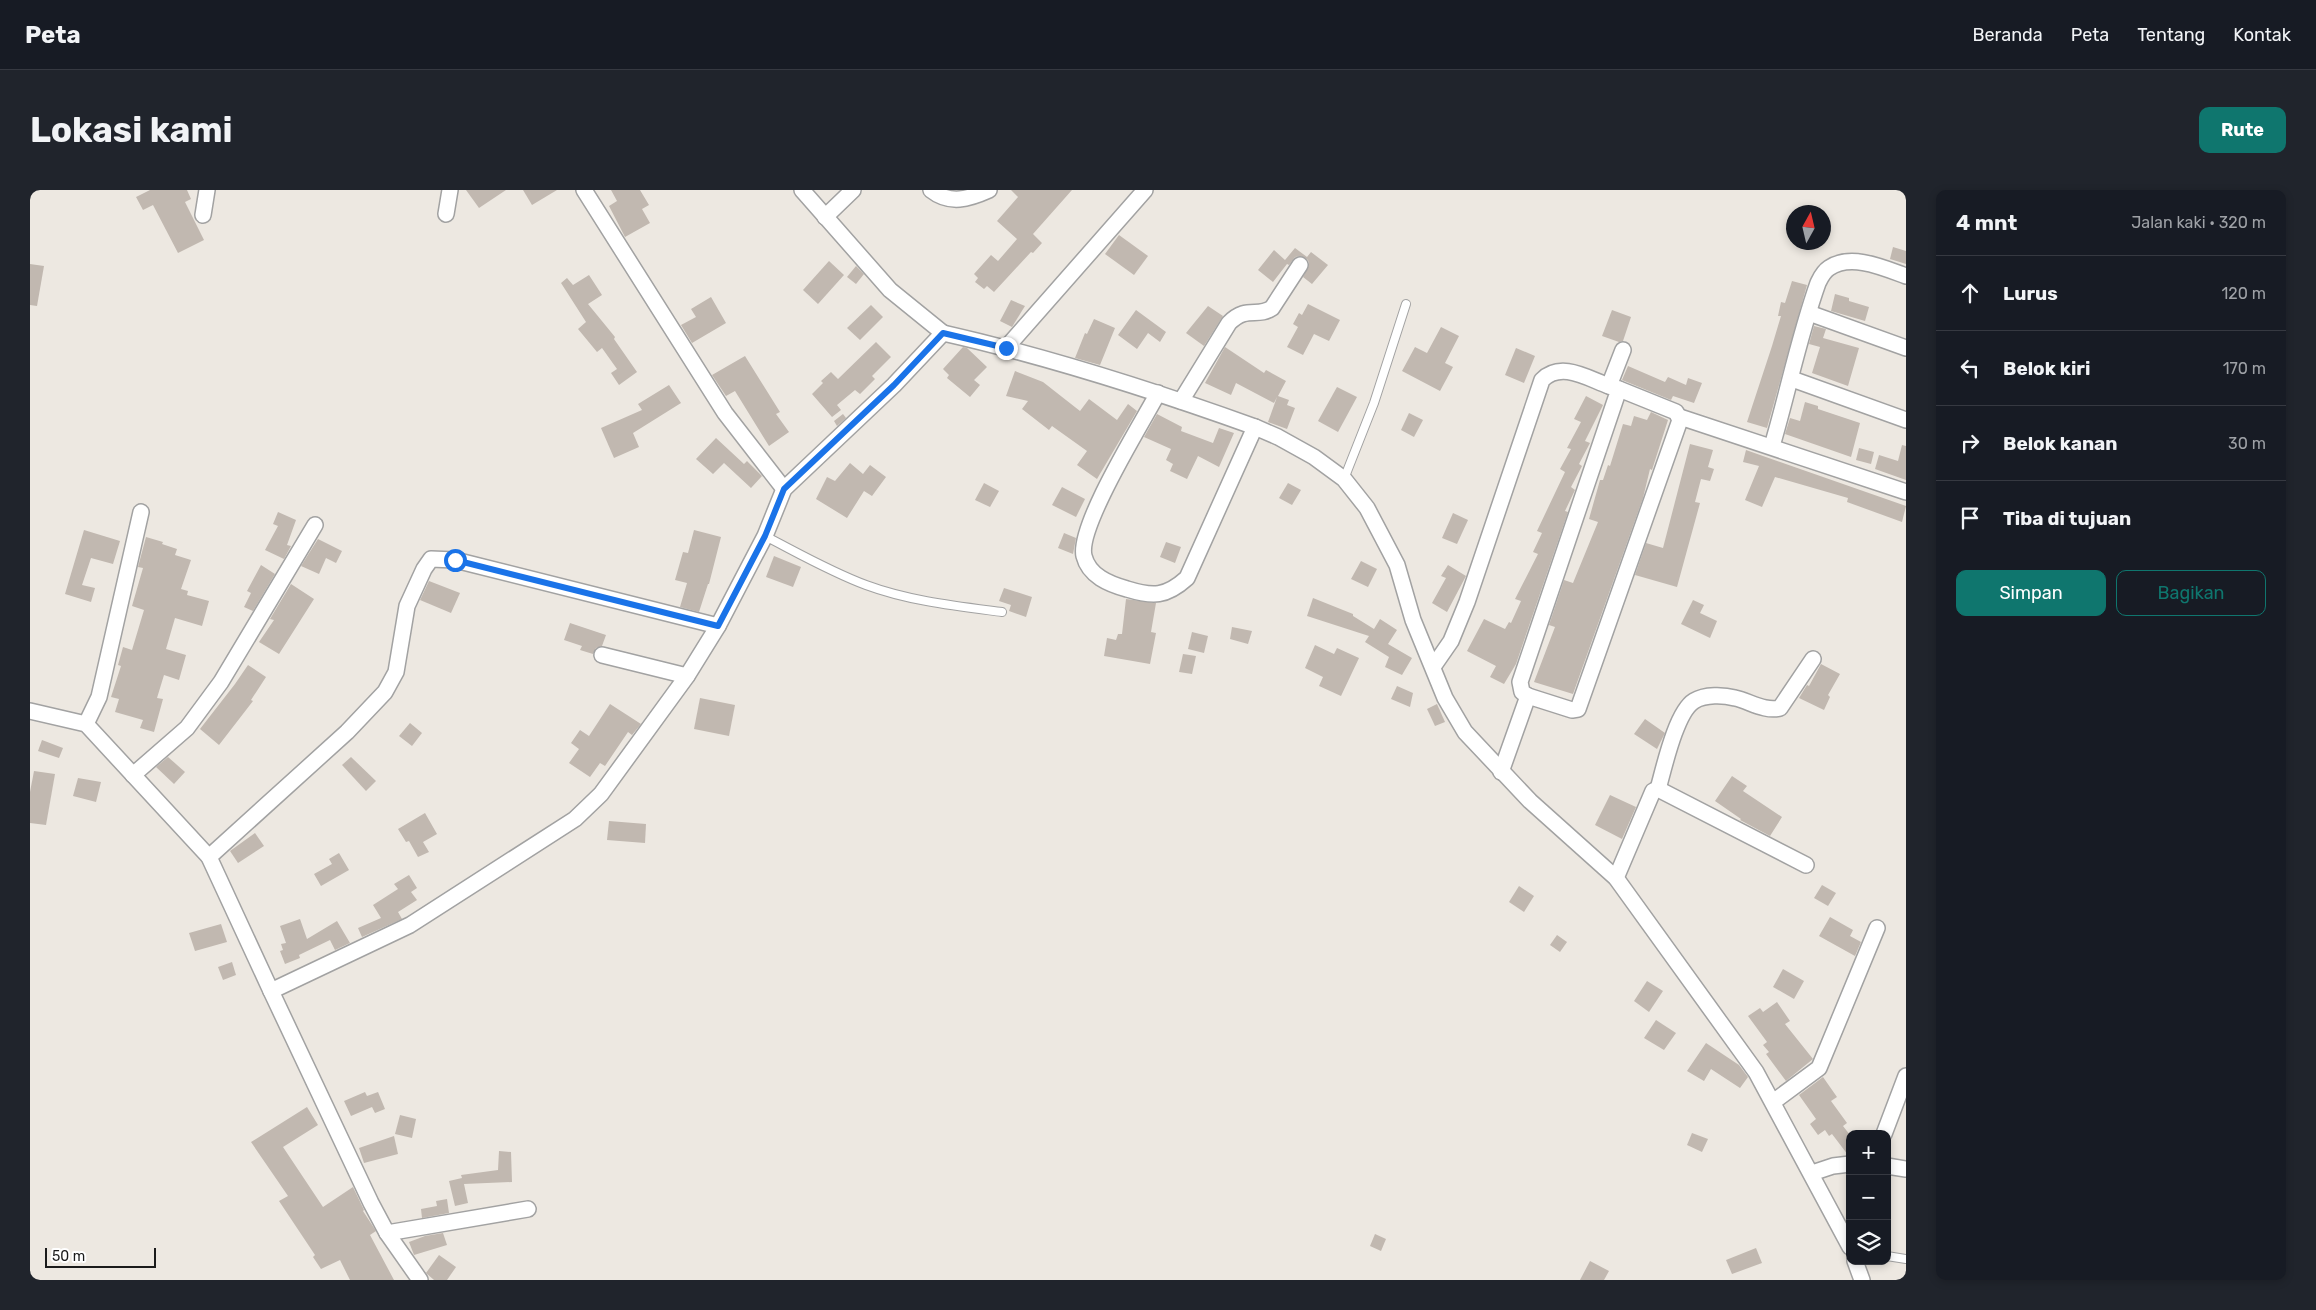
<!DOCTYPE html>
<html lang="id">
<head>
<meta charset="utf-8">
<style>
  body { margin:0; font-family:Rubik,sans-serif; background:#20242c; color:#f1f3f6 }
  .controls { position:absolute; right:15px; bottom:15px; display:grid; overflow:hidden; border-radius:10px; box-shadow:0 2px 8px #0003 }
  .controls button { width:45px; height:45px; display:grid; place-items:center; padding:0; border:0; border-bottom:1px solid #363941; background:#171b24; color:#f1f3f6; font:25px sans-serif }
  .compass { position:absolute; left:1756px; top:15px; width:45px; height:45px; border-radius:50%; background:#171b24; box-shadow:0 2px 8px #0003; rotate:8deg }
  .scale { position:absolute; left:15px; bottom:12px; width:111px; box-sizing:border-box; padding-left:5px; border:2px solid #1b1b1b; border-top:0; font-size:14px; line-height:18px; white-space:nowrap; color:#1b1b1b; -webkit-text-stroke:4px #fff; paint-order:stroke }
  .stop { position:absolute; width:15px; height:15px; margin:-11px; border:4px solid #1a73e8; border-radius:50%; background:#fff }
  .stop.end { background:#1a73e8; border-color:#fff; box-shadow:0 1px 5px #0008 }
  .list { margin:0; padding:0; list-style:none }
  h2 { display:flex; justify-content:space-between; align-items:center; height:65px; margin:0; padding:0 20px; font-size:21px }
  h2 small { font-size:16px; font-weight:400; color:#9ea1a6 }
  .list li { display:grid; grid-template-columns:32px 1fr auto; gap:15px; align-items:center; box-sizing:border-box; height:75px; padding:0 20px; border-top:1px solid #363941 }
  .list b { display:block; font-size:19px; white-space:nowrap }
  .list em { font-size:16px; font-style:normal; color:#9ea1a6 }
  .actions { display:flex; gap:10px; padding:15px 20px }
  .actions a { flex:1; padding:11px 0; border:1px solid #0f766e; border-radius:10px; text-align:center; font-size:18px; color:#0f766e }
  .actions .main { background:#0f766e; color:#fff }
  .icon { flex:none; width:28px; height:28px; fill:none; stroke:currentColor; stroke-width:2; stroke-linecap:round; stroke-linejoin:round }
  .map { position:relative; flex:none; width:1876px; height:1090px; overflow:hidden; border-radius:10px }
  header { display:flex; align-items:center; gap:30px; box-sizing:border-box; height:70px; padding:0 25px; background:#171b24; border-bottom:1px solid #363941 }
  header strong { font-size:24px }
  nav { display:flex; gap:28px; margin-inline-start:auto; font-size:18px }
  .intro { display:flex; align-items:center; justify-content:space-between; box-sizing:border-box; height:120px; padding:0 30px }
  h1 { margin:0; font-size:35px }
  .button { padding:12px 22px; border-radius:10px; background:#0f766e; color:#fff; font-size:18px; font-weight:700 }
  main { display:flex; gap:30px; padding:0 30px }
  aside { flex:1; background:#171b24; border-radius:10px; box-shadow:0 2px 8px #0003 }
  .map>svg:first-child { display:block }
  .building { fill:#c1b8b0 }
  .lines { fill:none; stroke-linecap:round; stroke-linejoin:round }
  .service-casing { stroke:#a2a2a2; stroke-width:10 }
  .minor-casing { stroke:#a2a2a2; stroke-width:18 }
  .service { stroke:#fff; stroke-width:8 }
  .minor { stroke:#fff; stroke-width:15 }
  .route { stroke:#1a73e8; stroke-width:6 }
</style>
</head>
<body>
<header>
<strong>Peta</strong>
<nav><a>Beranda</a><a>Peta</a><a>Tentang</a><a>Kontak</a></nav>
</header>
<div class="intro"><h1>Lokasi kami</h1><a class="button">Rute</a></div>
<main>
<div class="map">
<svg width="1876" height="1090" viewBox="0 0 1876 1090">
  <rect width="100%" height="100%" fill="#ede8e1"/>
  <g class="building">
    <polygon points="120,0 157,0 161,9 155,12 174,50 148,63 123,15 113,20 106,7"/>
    <polygon points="436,0 476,0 449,18"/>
    <polygon points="493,0 527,0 502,15"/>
    <polygon points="581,0 610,0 619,15 612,19 620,33 595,47 579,16 587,11"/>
    <polygon points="981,0 1042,0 1003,44 1012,53 1003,63 1001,62 964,102 957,96 954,99 945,92 948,88 944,84 961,65 968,71 987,49 967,31 988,7"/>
    <polygon points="1089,45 1118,66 1104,85 1075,64"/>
    <polygon points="1863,57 1876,61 1876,74 1860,69"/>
    <polygon points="1265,58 1277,67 1281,62 1298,75 1282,94 1273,87 1279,75 1278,70 1271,66 1265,67 1259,75 1257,74 1243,92 1228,80 1244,60 1255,70"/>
    <polygon points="799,71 814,85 788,114 773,100"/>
    <polygon points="0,74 14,76 7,116 0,115"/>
    <polygon points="826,76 834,84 826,94 817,87"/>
    <polygon points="559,85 572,105 558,114 585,147 584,149 607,182 589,195 581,183 587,179 572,158 567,162 548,139 556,132 531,93 537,88 543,95"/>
    <polygon points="1762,91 1777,95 1737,238 1717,232 1742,156 1751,126 1748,126 1751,112 1755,113"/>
    <polygon points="1805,104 1819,108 1819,111 1839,117 1835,131 1801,121"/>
    <polygon points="681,107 696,133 662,153 651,135 666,127 661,119"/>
    <polygon points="981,110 995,116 982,137 970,131"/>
    <polygon points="1278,114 1310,130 1299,151 1284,144 1273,165 1257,157 1268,137 1263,134 1269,123 1272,125"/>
    <polygon points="841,115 853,127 830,150 817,138"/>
    <polygon points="1178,116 1193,126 1174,156 1156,143"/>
    <polygon points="1106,120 1136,142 1130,152 1118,143 1107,159 1088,145"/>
    <polygon points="1582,120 1601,127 1593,151 1589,152 1572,146"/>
    <polygon points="1064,129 1085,138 1070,175 1045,168 1055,143 1057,144"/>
    <polygon points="1784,136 1796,139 1793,148 1829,158 1818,196 1782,183 1790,157 1779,154"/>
    <polygon points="1411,137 1429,146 1415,173 1423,177 1410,201 1372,181 1385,157 1397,163"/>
    <polygon points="846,152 861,167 842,186 845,189 830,204 825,200 807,215 811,220 802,227 782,204 793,193 791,191 801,182 808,189"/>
    <polygon points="933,157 937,158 957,177 944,190 950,195 940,207 917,188 919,185 913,179"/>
    <polygon points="1195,157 1234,183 1236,180 1256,191 1248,206 1259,210 1257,215 1265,218 1257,239 1238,232 1247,207 1244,213 1206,193 1201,205 1175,193"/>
    <polygon points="1486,158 1505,166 1494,193 1475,185"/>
    <polygon points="715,166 750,222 746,224 759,242 739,256 705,201 696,206 682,185"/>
    <polygon points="1598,176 1635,192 1638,187 1656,195 1658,188 1672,193 1664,213 1643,206 1641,210 1592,190"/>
    <polygon points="985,181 1013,192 1050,221 1059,209 1087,230 1098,214 1107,221 1067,289 1047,275 1057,261 1022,236 1019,240 992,219 998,211 976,206"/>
    <polygon points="639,195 651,213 603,243 609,257 584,268 571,238 612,220 608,214"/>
    <polygon points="1307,197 1327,207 1308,242 1288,231"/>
    <polygon points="1556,206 1573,215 1555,251 1560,253 1549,274 1552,276 1541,297 1545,300 1535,321 1538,322 1486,474 1474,494 1460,487 1466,476 1437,461 1454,429 1475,439 1479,432 1481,433 1491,411 1485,409 1508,364 1503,362 1512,343 1507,341 1535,282 1530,279 1541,259 1537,258 1551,232 1544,229"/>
    <polygon points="1775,212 1788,216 1788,219 1830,233 1821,267 1755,244 1760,228 1770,231"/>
    <polygon points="1621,222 1638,230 1622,280 1620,279 1613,308 1543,504 1504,492 1525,437 1519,435 1534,390 1543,393 1568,332 1559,329 1570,290 1573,290 1578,275 1580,276 1593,234 1601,236 1604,226 1617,230"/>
    <polygon points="1379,223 1393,230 1384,247 1371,240"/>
    <polygon points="813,224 816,228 807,236 804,231"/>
    <polygon points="1127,224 1152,237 1151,241 1183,253 1189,238 1204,243 1189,277 1168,266 1157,289 1140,281 1143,274 1136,270 1141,259 1114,247"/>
    <polygon points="686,248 714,274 717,271 732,286 721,298 694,273 683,284 666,269"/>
    <polygon points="1660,254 1683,260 1678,277 1684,279 1680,291 1671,289 1665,312 1670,313 1647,397 1605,385 1616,353 1633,358"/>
    <polygon points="1872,255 1876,256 1876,290 1845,279 1849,265 1868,271"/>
    <polygon points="1829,258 1844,262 1841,274 1826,270"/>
    <polygon points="1716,260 1876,316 1872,332 1817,312 1818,308 1745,287 1732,317 1715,310 1729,276 1713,272"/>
    <polygon points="820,273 833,284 840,275 856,287 842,306 834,301 817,328 786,309 797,287 805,291"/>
    <polygon points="954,293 969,301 960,317 945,310"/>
    <polygon points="1258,293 1271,300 1262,315 1249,308"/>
    <polygon points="1032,297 1055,309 1046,327 1022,315"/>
    <polygon points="248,322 266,330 257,355 261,356 254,369 235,360 248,336 243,334"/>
    <polygon points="1423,323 1438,330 1427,354 1412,348"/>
    <polygon points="54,340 90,351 83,374 61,368 52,395 65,398 61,412 35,404"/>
    <polygon points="664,340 691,347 679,394 678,394 669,422 650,417 657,393 645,390 653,362 658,363"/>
    <polygon points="1034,343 1046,348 1043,364 1028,358"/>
    <polygon points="116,347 133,352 132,354 147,359 145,365 161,370 151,399 158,401 157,405 179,411 172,436 145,428 136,459 156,465 149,490 134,485 127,508 133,509 124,542 110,538 113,530 85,522 89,509 81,507 91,476 88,475 93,457 102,460 114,420 102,416 113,378 108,377"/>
    <polygon points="288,349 312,361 306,373 296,368 289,384 271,376"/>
    <polygon points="1136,352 1151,357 1145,373 1130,367"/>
    <polygon points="744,366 771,377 763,397 736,387"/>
    <polygon points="1331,371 1347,379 1338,397 1321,389"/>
    <polygon points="231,375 245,384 223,421 214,417 221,403 217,401"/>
    <polygon points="1418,375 1436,386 1417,422 1402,413 1416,388 1411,386"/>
    <polygon points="399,391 430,403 421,423 390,410"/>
    <polygon points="261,394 284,409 249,464 229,452 244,430 240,429"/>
    <polygon points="974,398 1002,407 996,427 979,421 981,415 969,411"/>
    <polygon points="1283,408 1323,424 1323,426 1344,439 1350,429 1367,440 1358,454 1382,468 1372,485 1355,477 1359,467 1335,452 1339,446 1277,426"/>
    <polygon points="1096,409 1126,413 1121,442 1126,443 1120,474 1074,466 1077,448 1086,450 1088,444 1092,444"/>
    <polygon points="1663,410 1674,415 1670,423 1687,431 1680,448 1651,434"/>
    <polygon points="540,433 576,445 572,456 566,458 563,464 550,460 552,456 534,450"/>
    <polygon points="1202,437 1222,441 1218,454 1200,449"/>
    <polygon points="1162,442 1178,446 1174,463 1158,459"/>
    <polygon points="1285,455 1304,464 1307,458 1329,468 1311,506 1289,496 1293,487 1275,478"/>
    <polygon points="1153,464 1166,466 1162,484 1149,482"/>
    <polygon points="1791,474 1810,484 1798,505 1800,507 1794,520 1769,508 1777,495 1779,496"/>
    <polygon points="218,475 236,487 221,510 223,511 189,555 170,539 205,494"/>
    <polygon points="1367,496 1383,503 1380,517 1361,509"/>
    <polygon points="670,508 705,515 699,546 664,539"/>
    <polygon points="580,514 611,534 602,545 598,542 575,576 570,573 560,587 539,573 549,559 541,553 550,540 559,546"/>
    <polygon points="1407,514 1415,532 1405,536 1397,519"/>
    <polygon points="1615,529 1635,543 1627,559 1604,544"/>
    <polygon points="380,533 392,543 382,556 369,546"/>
    <polygon points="12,550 33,558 29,568 8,561"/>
    <polygon points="138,567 155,582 144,594 126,577"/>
    <polygon points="321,567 346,591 336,601 312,575"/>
    <polygon points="4,581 25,584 16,635 0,633 0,602"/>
    <polygon points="1702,586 1717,596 1713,601 1752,627 1740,646 1710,630 1711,629 1685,611"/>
    <polygon points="48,588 71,592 66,612 43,606"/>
    <polygon points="1580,605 1606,617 1592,649 1565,635"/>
    <polygon points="395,623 407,644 393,652 399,662 388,667 379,651 376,652 368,639"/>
    <polygon points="579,631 616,634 615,653 577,650"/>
    <polygon points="225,643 234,656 208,673 200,661"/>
    <polygon points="309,663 319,680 291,696 284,684 302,674 299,669"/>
    <polygon points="379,685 387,698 381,702 387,710 368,722 372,729 332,747 328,738 351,728 343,715 368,699 364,694"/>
    <polygon points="1792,695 1806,703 1798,716 1784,708"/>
    <polygon points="1489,696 1504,706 1494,722 1479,712"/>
    <polygon points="1800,727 1823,740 1820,746 1831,752 1825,766 1789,746"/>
    <polygon points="270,729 277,749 307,731 320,753 305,760 300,750 269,765 270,768 255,774 250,761 253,760 251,754 256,753 250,736"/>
    <polygon points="191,734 197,752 165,761 159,743"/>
    <polygon points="1527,745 1537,752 1530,762 1520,755"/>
    <polygon points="202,772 206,785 193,790 188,777"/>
    <polygon points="1753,779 1774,791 1764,809 1743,797"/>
    <polygon points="1617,791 1633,801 1619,822 1604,811"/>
    <polygon points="1747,812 1760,831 1755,834 1783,869 1756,891 1736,864 1739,862 1733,855 1737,852 1718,826 1730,818 1733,822"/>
    <polygon points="1626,830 1646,843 1634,860 1614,848"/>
    <polygon points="1676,853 1709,875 1718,887 1710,898 1681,879 1674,891 1657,881"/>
    <polygon points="1793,887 1807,907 1801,911 1817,933 1813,936 1820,945 1820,965 1818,965 1802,944 1799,946 1795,940 1788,945 1780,934 1786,929 1769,905"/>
    <polygon points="335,902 337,906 348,902 355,919 345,923 342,917 321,926 314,911"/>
    <polygon points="277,917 288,935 253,957 293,1017 323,997 334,1020 333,1021 346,1041 340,1045 364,1090 320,1090 310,1070 291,1079 283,1067 285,1065 249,1011 258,1006 221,952"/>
    <polygon points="370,925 386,929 382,948 365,944"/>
    <polygon points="1662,943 1678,949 1672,962 1657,955"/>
    <polygon points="364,946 368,964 334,973 329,958"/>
    <polygon points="469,961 481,962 482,992 434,994 438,1013 425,1016 419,991 432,988 431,985 468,980"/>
    <polygon points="417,1009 419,1023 392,1028 391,1019 407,1016 406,1011"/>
    <polygon points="413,1043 417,1055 384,1065 379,1052 395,1046"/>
    <polygon points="1345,1044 1356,1049 1351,1061 1340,1056"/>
    <polygon points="1726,1058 1732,1073 1702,1084 1696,1070"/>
    <polygon points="409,1065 426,1077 417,1090 404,1090 396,1083"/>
    <polygon points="1560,1071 1579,1081 1574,1090 1550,1090"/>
  </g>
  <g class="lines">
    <g class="service-casing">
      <g id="service">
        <polyline points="1314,289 1344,213 1376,114"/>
        <path d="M735 346C768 363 801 382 836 395 879 411 926 416 972 422"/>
        <polyline points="1857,1066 1876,1069"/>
      </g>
    </g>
    <g class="minor-casing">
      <g id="minor">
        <polyline points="554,0 695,223 754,299"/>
        <path d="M901 0C920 15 939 9 959 0"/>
        <polyline points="416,24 420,0"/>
        <polyline points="173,25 177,0"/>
        <polyline points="795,27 823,0"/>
        <polyline points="1779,123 1876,158"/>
        <path d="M913 143C1019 167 1122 200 1225 237L1248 247 1284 267 1314 289 1337 318 1367 375 1383 430 1415 508 1435 542 1500 611 1586 688 1726 882 1820 1057"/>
        <polyline points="976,158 1115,0"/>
        <polyline points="1762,189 1876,230"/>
        <path d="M1128 203C1112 233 1047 337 1054 366 1059 386 1079 394 1097 399 1123 407 1136 407 1157 388L1225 237"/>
        <path d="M1151 211 1199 133C1217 115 1227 128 1242 118L1270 75"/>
        <polyline points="1650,227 1876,302"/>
        <path d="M1742 256C1758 202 1769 146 1788 93 1791 87 1793 82 1799 78 1821 63 1854 78 1876 86"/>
        <polyline points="572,465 657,486"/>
        <path d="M1403 477 1421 451 1437 412 1512 190C1531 171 1557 188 1579 196"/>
        <polyline points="1498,506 1542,520 1548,519 1650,230 1646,222 1589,199"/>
        <polyline points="0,521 56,534 179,667 241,801 380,735 545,629 571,604 657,486 688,436 735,346 754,299 864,195 913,143 860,100 772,0"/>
        <polyline points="56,534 69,507 111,322"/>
        <polyline points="1471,582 1498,506 1492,502 1490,492 1589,199 1579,196 1593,160"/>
        <polyline points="103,585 157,538 191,492 285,335"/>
        <path d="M1628 599C1634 578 1646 522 1664 511 1675 504 1694 505 1705 508 1719 511 1735 522 1750 518L1783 469"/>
        <polyline points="179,667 317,542 355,502 366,482 377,416 394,379 401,369 425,370 688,436"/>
        <polyline points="1586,688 1623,601 1628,599 1776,675"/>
        <polyline points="241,801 341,1013 357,1043 390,1090"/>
        <polyline points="1743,912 1789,878 1847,738"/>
        <polyline points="1854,944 1876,886"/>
        <polyline points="1857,976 1876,979"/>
        <polyline points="1782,983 1803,976 1820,974"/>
        <polyline points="357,1043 498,1019"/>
        <polyline points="1825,1071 1832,1090"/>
      </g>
    </g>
    <use href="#service" class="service"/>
    <use href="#minor" class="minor"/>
  </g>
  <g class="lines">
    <polyline class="route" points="425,370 688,436 735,346 754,299 864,195 913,143 976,158"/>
  </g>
</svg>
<div class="controls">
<button>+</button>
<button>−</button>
<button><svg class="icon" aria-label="layers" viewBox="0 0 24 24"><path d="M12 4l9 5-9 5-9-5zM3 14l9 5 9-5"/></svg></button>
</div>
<svg class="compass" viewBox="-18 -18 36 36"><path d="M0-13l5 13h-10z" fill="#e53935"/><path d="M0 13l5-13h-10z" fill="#9ea1a6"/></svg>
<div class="scale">50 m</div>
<div class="stop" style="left:425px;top:370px"></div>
<div class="stop end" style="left:976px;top:158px"></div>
</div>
<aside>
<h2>4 mnt<small>Jalan kaki · 320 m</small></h2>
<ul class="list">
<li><svg class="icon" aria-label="ahead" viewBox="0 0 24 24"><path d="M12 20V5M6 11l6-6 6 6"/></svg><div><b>Lurus</b></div><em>120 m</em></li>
<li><svg class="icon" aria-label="left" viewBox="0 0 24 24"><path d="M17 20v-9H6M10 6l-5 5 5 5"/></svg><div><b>Belok kiri</b></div><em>170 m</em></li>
<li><svg class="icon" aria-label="right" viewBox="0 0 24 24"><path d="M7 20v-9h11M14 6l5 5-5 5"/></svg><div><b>Belok kanan</b></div><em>30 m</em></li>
<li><svg class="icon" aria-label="arrive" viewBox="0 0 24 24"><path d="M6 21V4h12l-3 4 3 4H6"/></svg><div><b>Tiba di tujuan</b></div></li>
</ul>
<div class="actions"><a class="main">Simpan</a><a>Bagikan</a></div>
</aside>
</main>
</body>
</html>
